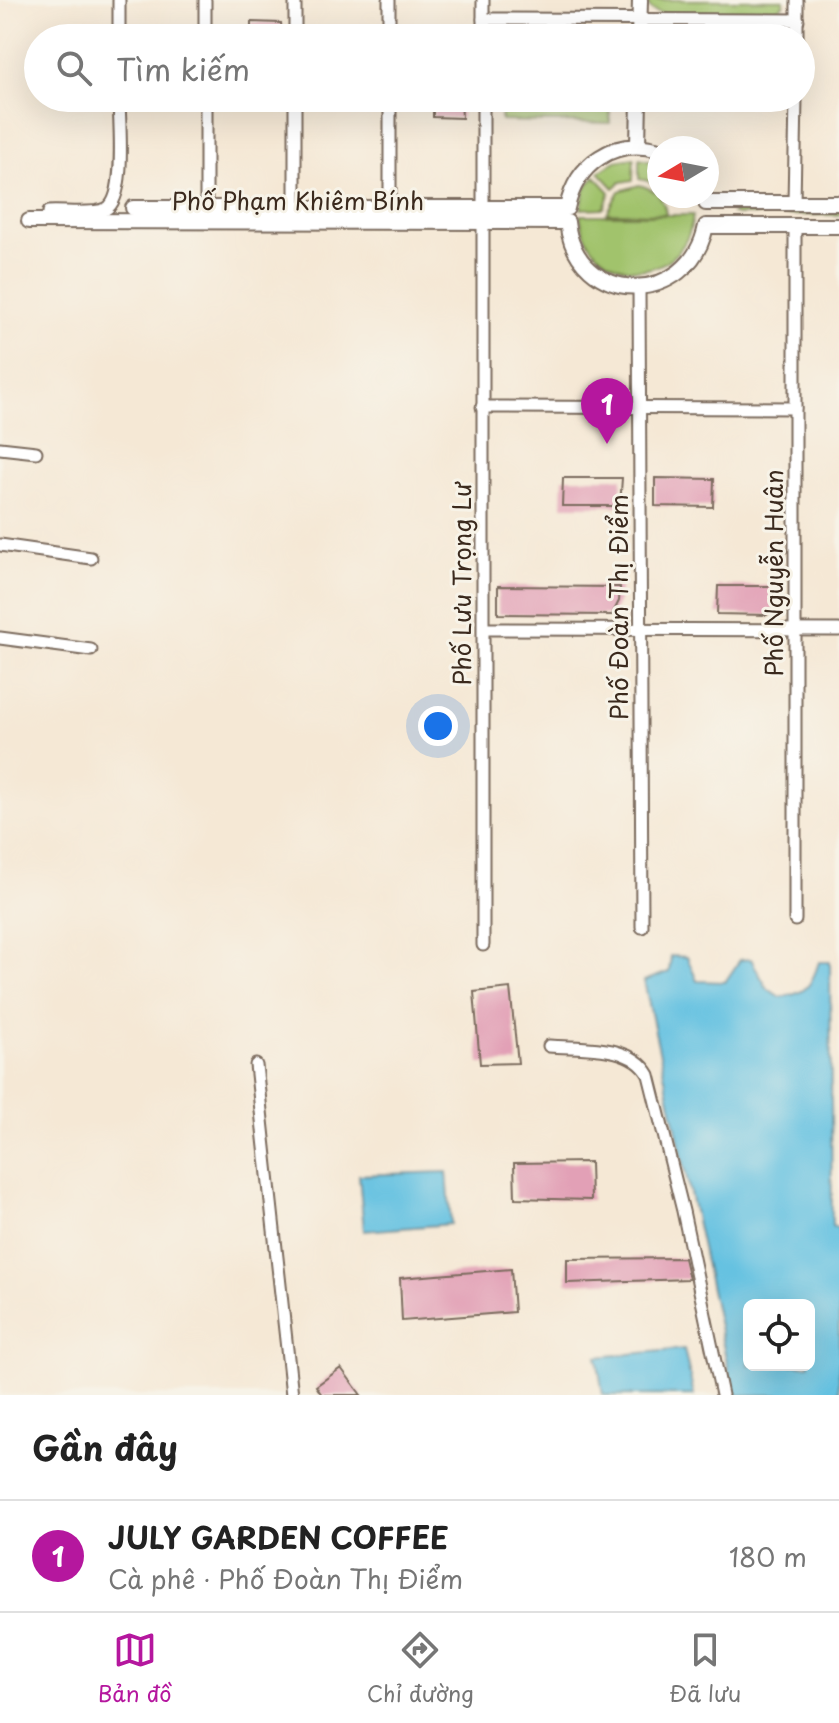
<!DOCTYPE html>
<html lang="vi">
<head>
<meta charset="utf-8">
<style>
  body { margin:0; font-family:"Playpen Sans",sans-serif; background:#f6f6f6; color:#222 }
  .controls { position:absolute; right:24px; bottom:24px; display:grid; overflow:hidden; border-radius:12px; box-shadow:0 8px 32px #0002 }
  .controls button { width:72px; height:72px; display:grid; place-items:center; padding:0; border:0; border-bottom:2px solid #e0e0e0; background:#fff; color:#222; font:40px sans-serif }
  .compass { position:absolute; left:647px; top:136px; width:72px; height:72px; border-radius:50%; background:#fff; box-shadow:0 8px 32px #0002; rotate:260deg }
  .you { position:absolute; left:438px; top:726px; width:28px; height:28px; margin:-20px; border:6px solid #fff; border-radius:50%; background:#1a73e8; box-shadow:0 0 0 12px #1a73e833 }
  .badge { display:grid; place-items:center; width:52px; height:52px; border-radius:50%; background:#b5179e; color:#fff; font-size:26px; font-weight:700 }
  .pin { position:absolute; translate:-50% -66px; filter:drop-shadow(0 2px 4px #0008) }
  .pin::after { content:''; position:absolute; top:42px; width:28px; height:24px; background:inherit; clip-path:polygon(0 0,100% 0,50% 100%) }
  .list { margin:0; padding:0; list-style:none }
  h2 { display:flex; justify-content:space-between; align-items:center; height:104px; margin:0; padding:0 32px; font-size:34px }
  h2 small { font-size:26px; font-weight:400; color:#767676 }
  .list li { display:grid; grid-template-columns:52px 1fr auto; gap:24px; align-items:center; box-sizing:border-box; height:112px; padding:0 32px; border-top:2px solid #e0e0e0 }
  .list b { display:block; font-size:30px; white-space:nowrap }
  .list p { margin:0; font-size:26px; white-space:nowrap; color:#767676 }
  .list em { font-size:26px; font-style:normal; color:#767676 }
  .icon { flex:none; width:44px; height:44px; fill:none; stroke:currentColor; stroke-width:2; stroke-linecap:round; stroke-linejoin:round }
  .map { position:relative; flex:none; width:839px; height:1395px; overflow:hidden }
  .search { position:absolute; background:#fff; box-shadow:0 8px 32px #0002; left:24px; right:24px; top:24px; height:88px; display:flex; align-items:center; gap:20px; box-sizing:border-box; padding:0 28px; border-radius:44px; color:#767676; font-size:30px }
  .sheet { height:216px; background:#fff }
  nav { display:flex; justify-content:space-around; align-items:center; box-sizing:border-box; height:112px; border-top:2px solid #e0e0e0; background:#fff; font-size:22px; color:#767676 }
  nav a { display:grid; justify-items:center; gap:4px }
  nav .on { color:#b5179e }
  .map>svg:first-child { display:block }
  .green { fill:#a1c36c; stroke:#6e7645; stroke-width:2 }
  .water { fill:#63c1e1; stroke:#4f7680; stroke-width:2; fill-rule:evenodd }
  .building { fill:#e2a0b6 }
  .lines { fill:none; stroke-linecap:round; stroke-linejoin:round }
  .minor-casing { stroke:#7c6c5e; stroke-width:15 }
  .tertiary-casing { stroke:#7c6c5e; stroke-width:18 }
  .minor { stroke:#fff; stroke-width:11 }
  .tertiary { stroke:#fff; stroke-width:14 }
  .labels { text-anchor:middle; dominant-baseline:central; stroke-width:6; stroke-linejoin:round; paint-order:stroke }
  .street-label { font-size:24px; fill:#3b2a1e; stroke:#f7f3e8 }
</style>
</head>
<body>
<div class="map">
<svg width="839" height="1395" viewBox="0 0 839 1395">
  <rect width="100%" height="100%" fill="#f7f3e8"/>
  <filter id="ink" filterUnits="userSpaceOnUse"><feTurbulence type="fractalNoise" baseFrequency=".0125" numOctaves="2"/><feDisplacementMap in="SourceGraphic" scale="16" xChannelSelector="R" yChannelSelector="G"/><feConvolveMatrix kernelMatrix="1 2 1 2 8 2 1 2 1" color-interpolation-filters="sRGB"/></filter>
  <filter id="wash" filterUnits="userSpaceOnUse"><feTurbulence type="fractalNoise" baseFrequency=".006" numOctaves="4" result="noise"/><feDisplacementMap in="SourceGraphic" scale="32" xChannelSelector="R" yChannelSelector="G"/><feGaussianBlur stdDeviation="1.8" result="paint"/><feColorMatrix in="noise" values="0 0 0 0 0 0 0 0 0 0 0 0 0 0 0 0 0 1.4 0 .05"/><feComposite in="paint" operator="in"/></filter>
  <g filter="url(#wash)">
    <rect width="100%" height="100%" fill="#f5e8d5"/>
    <g class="green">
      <polygon points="645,0 784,0 783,5 776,11 663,14 651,10"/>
      <polygon points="501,98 610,98 610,123 501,121"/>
      <polygon points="634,158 633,180 621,182 614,188 599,172 616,161"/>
      <polygon points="639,159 659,163 659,188 648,181 639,179"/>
      <polygon points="595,176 610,192 604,208 581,209 585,189"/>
      <path d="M639 185C655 189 664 197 666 214L607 213 619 191Z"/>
      <polygon points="735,209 839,209 839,215 736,215 732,213"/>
      <path d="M693 215C686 287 590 289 580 215Z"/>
    </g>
    <g class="water">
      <path d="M671 956 687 957 697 981 725 982 740 960 751 959 767 988 780 997C806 994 811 987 819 962H830L832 1226 839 1228V1395H734L644 981 669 972ZM749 1305H809V1365H749Z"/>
      <polygon points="447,1172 451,1224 364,1231 359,1175"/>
      <polygon points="684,1349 694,1395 603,1395 597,1357"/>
    </g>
    <g id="blocks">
      <g class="building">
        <polygon points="251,22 281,23 282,34 251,34"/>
        <polygon points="433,98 461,98 462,118 433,117"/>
        <polygon points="563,478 622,478 620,506 562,506"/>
        <polygon points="655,478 714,479 713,507 655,506"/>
        <polygon points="498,586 620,587 619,601 612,615 498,614"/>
        <polygon points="718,586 777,586 776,606 767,615 717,614"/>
        <polygon points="510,988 518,1063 480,1064 474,992"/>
        <polygon points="590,1162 591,1200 515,1198 514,1163"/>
        <polygon points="684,1258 689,1279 567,1283 567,1259"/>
        <polygon points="511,1269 514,1312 402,1321 400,1278"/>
        <polygon points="341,1368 361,1395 322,1395 316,1386"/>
      </g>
    </g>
  </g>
  <g filter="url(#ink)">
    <use href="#blocks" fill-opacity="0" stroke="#7c6c5e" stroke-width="2"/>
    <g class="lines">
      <g class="minor-casing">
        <g id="minor">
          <polyline points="205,0 205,38"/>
          <polyline points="295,0 295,38"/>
          <polyline points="389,0 389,38"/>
          <polyline points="483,19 798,20"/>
          <polyline points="119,38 119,0"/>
          <polyline points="483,38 483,0"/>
          <polyline points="797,38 797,0"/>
          <polyline points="206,98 206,208"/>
          <polyline points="295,98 295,208"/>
          <polyline points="390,98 390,208"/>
          <polyline points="794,203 796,98"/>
          <polyline points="483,208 483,98"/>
          <path d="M49 212C63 211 94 215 106 209 127 198 119 121 119 98"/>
          <polyline points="483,222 483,945"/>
          <polyline points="639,287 642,927"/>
          <polyline points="482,407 795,408"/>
          <polyline points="0,448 36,452"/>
          <polyline points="0,545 91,558"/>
          <polyline points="484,629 839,630"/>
          <polyline points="0,638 91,650"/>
          <polyline points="795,920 795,226"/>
          <path d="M549 1046C582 1049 631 1043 649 1075L683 1211 722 1395"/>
          <polyline points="256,1065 292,1395"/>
        </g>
      </g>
      <g class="tertiary-casing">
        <g id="tertiary">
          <polyline points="639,38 640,0"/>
          <polyline points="638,146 639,98"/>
          <polyline points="704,196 706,203 839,203"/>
          <path d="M133 208H567C576 164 614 137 659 150"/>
          <path d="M29 221 567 222C576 306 689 309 706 226H839"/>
        </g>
      </g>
      <use href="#minor" class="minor"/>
      <use href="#tertiary" class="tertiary"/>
    </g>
  </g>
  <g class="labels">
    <g class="street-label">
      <text x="298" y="200">Phố Phạm Khiêm Bính</text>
      <text transform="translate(773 573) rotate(-90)">Phố Nguyễn Huân</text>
      <text transform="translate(461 584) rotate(-90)">Phố Lưu Trọng Lư</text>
      <text transform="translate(618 607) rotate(-90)">Phố Đoàn Thị Điểm</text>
    </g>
  </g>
</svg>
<div class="controls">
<button><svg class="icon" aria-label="locate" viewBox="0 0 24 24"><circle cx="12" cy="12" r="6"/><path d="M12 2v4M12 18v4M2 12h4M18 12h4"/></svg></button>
</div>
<svg class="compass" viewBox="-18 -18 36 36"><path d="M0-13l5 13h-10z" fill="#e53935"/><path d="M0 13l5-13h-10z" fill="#767676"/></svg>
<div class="you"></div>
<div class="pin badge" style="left:607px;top:444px">1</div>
<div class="search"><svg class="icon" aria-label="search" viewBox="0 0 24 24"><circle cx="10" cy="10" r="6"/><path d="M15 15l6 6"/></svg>Tìm kiếm</div>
</div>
<section class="sheet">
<h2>Gần đây<small></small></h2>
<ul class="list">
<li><span class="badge">1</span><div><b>JULY GARDEN COFFEE</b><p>Cà phê · Phố Đoàn Thị Điểm</p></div><em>180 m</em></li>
</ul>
</section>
<nav>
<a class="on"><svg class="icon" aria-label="map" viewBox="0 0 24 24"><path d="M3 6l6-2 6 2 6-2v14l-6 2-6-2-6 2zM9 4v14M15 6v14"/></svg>Bản đồ</a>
<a><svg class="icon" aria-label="directions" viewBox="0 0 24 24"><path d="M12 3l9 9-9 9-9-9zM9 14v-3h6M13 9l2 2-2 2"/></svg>Chỉ đường</a>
<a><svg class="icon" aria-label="saved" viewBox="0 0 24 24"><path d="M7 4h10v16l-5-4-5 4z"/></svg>Đã lưu</a>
</nav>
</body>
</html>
